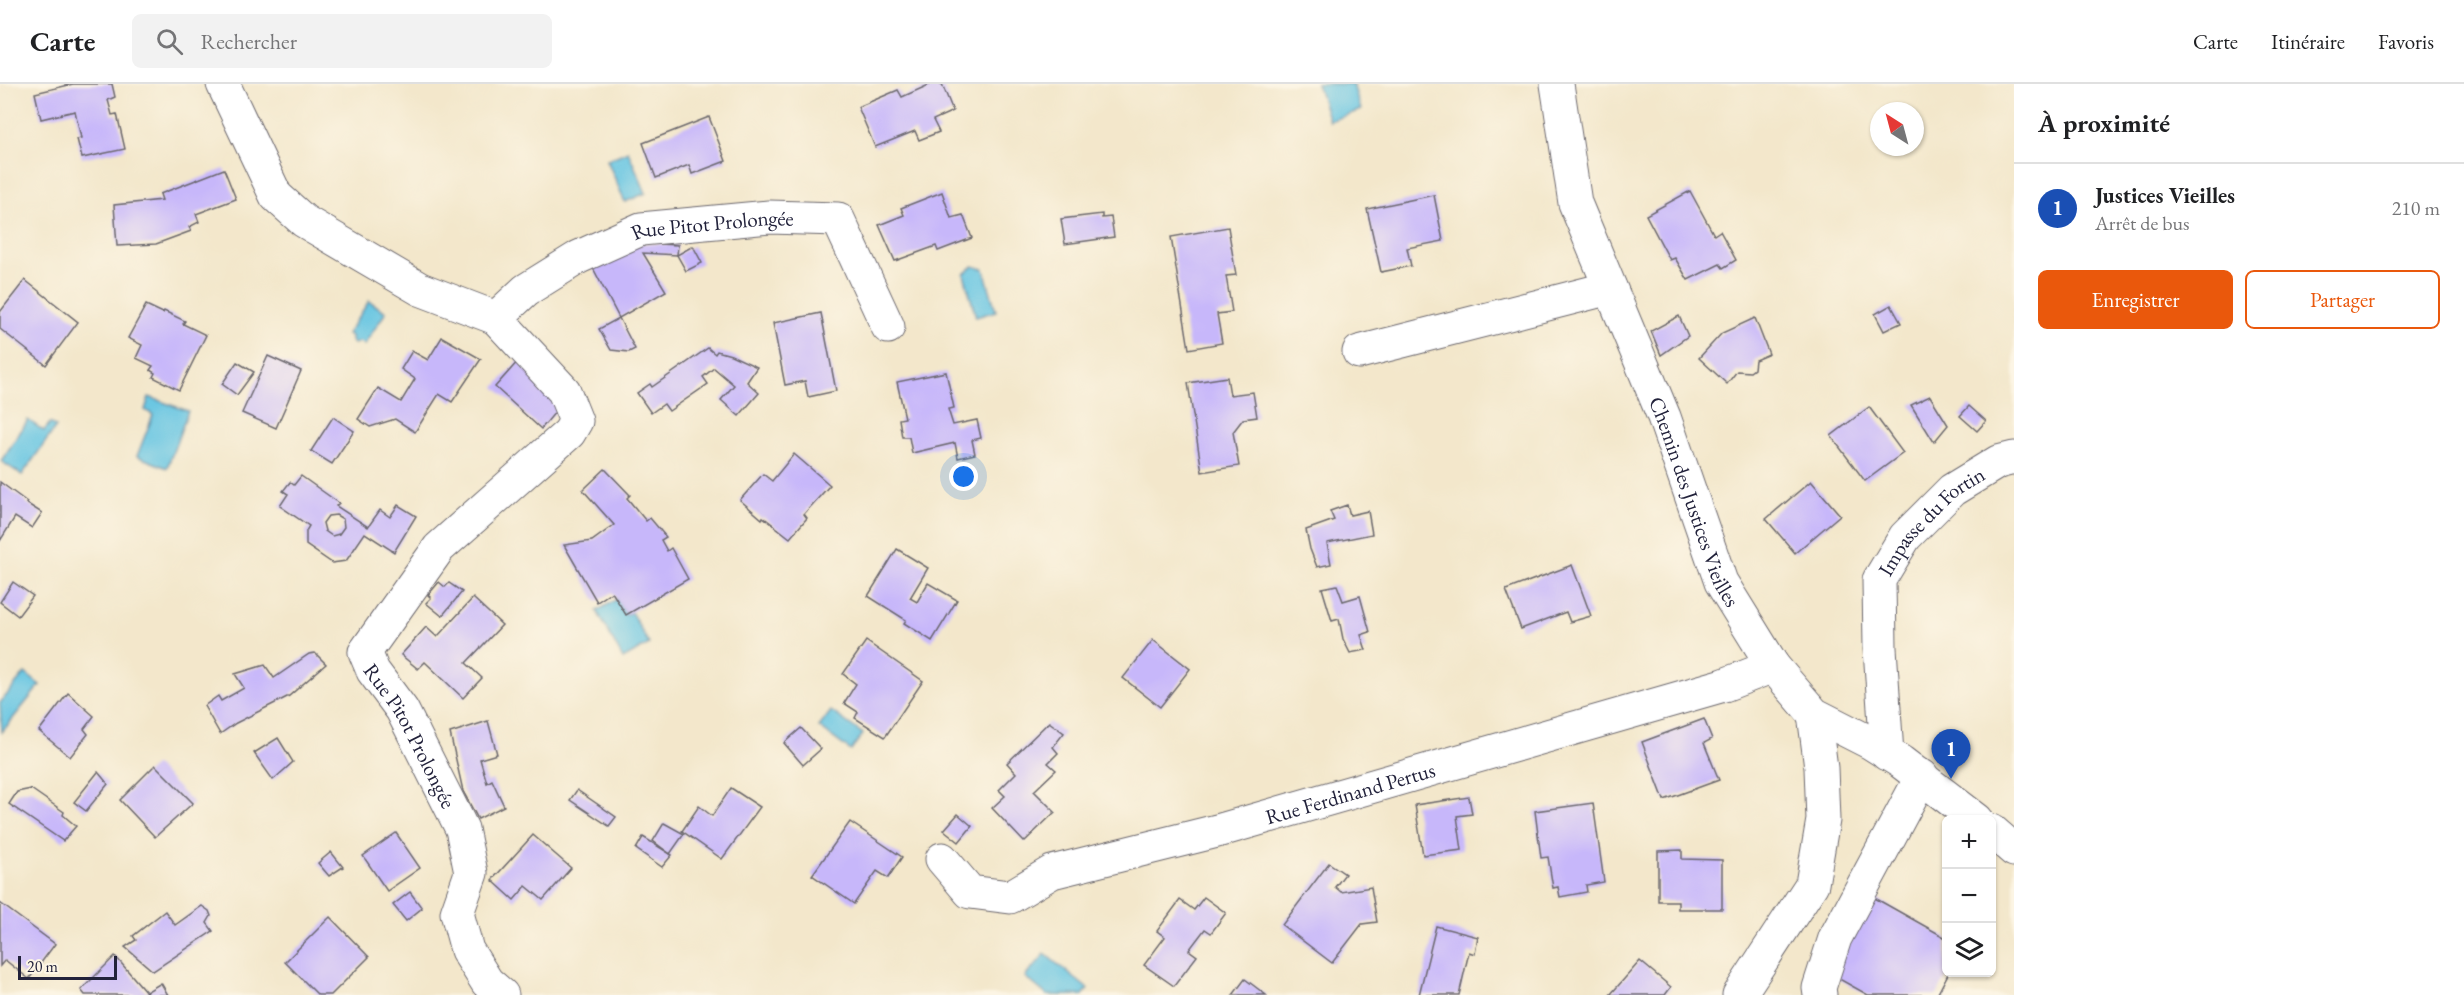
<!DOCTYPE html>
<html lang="fr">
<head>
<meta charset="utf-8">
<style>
  body { margin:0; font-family:"EB Garamond",serif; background:#f2f2f2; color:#202124 }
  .controls { position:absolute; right:18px; bottom:18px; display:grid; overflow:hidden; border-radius:9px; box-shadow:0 2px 4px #0004 }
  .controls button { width:54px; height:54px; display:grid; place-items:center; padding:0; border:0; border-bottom:2px solid #e0e0e0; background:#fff; color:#202124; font:30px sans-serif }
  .compass { position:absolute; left:1870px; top:18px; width:54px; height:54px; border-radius:50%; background:#fff; box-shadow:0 2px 4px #0004; rotate:324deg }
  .scale { position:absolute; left:18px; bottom:15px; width:99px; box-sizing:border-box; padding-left:6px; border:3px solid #22223b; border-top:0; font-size:16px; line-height:21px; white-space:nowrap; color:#22223b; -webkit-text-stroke:4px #fcf5e5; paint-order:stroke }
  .you { position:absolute; left:964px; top:393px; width:21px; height:21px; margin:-15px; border:4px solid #fff; border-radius:50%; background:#1a73e8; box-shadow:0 0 0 9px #1a73e833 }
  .badge { display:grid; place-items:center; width:39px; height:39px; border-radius:50%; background:#ea580c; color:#fff; font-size:20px; font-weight:700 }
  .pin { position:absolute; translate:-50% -50px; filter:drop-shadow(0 2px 3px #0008) }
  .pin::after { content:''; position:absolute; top:32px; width:21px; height:18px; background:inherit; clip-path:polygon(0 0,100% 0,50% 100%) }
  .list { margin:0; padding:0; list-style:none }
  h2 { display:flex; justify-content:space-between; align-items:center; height:78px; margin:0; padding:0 24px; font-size:26px }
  h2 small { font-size:20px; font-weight:400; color:#757577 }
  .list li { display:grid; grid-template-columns:39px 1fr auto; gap:18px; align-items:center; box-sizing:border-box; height:90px; padding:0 24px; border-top:2px solid #e0e0e0 }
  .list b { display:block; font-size:22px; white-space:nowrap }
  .list p { margin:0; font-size:20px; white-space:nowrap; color:#757577 }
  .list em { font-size:20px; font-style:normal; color:#757577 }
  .actions { display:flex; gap:12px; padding:18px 24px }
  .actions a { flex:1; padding:14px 0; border:2px solid #ea580c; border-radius:9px; text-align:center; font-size:21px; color:#ea580c }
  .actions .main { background:#ea580c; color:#fff }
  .icon { flex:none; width:33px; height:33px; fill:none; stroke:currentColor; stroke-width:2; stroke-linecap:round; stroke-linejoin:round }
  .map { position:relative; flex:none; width:2014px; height:911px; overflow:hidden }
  header { display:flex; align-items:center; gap:36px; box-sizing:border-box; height:84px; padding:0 30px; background:#fff; border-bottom:2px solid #e0e0e0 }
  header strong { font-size:28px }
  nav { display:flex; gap:33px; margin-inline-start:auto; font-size:21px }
  .search { width:420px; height:54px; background:#f2f2f2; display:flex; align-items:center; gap:15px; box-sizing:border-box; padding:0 21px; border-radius:9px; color:#757577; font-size:22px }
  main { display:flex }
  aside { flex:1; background:#fff }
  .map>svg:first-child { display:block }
  .water { fill:#64c4e2; stroke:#43738e; stroke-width:1.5 }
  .building { fill:#c7b7fa; fill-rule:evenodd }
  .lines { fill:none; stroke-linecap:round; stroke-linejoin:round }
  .minor-casing { stroke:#6b676d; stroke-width:35 }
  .minor { stroke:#fff; stroke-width:33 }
  .labels { text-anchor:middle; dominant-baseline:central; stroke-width:5; stroke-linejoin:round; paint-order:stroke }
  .street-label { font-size:21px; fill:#22223b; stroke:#fcf5e5 }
</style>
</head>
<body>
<header>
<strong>Carte</strong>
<div class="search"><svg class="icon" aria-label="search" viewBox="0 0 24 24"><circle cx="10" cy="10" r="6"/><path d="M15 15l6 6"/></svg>Rechercher</div>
<nav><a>Carte</a><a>Itinéraire</a><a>Favoris</a></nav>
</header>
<main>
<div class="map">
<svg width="2014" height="911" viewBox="0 0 2014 911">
  <rect width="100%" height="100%" fill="#fcf5e5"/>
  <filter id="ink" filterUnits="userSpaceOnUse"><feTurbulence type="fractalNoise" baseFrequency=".0167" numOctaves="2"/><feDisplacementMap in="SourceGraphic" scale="12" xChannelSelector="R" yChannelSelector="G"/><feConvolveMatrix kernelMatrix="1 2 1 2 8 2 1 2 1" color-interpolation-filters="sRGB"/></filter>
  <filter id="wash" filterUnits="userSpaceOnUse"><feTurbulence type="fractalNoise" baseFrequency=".008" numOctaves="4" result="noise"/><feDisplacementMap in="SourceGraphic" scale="24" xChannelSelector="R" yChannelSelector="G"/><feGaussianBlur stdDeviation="1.35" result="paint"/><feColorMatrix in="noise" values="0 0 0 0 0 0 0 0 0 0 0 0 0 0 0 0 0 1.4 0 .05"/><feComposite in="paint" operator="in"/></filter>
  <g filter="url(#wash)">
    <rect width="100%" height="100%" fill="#f3e7cb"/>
    <g class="water">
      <polygon points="1317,0 1353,0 1361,26 1329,37"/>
      <polygon points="628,67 646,109 625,118 607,76"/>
      <polygon points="973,182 984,185 996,227 976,233 964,190"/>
      <polygon points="369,217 386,228 364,261 360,258 354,260 351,257 351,252 347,250"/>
      <polygon points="149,313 188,327 167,384 137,372 153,331 145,326"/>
      <polygon points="28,336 44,347 50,339 56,343 22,391 1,377"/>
      <polygon points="617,515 626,531 631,528 649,560 623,575 597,527"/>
      <polygon points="25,589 40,601 2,648 0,619"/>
      <polygon points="831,627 863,650 851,667 819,643"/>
      <polygon points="1045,870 1088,905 1083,911 1047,911 1025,893"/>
    </g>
    <g id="blocks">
      <g class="building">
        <polygon points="73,0 112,0 115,13 108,16 112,31 117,30 125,65 82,74 77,55 81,54 75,27 41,35 35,9"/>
        <polygon points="931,0 942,0 953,27 933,36 939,48 919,56 915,47 875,63 858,23 898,6 902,13"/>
        <polygon points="709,33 726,77 692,90 689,81 656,94 643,59"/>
        <polygon points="224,85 236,115 196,130 199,138 189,143 191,147 156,160 117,162 114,121 162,116 160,110"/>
        <polygon points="1690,107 1714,151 1720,147 1736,176 1723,184 1720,180 1688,196 1675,174 1670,176 1646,131"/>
        <polygon points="942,108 951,134 963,131 972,154 938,167 936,162 895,177 879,141 904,131 901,124"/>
        <polygon points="1434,111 1443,157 1407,164 1411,182 1381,188 1367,125"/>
        <polygon points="1102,130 1102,134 1111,133 1114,153 1065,160 1061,135"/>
        <polygon points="1228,143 1236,191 1226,192 1232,228 1217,230 1222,259 1189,265 1171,153"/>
        <polygon points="638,159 678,161 677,171 643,169 666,207 619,234 592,182"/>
        <polygon points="693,162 702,179 686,187 677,171"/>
        <polygon points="25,196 78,238 46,281 0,245 0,228"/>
        <polygon points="146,221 163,229 164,227 185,237 183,240 206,251 179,306 153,293 155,289 150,286 153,282 136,274 142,261 128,254"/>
        <polygon points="1891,221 1901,239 1884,247 1875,230"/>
        <polygon points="821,229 836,307 808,313 805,297 785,301 773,239"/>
        <polygon points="1679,232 1688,252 1661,271 1651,247"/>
        <polygon points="619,234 635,265 629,268 611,266 599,245"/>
        <polygon points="1755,234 1769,270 1755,276 1754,285 1750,288 1737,287 1727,300 1699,274 1722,249"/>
        <polygon points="442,253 481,275 452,318 439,310 415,348 395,335 370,343 358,335 378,304 401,318 415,295 401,285 412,267 428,276"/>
        <polygon points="708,264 715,270 717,267 731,271 757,283 747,298 759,309 739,332 721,316 734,301 714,284 703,293 708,300 669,327 664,320 651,329 637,309 650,300 652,303"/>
        <polygon points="268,272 301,287 276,344 242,329"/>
        <polygon points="519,276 561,321 541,345 495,303"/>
        <polygon points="237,278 254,288 237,311 222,300"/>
        <polygon points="946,288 954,324 948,325 953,341 977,336 981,354 972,356 975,370 958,374 955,359 912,369 909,353 902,353 899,335 905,334 897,298"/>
        <polygon points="1227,293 1230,311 1253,308 1257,333 1243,335 1233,348 1239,382 1202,388 1188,299"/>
        <polygon points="1930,312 1948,341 1934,358 1911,321"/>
        <polygon points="1969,322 1986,337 1977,347 1960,332"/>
        <polygon points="1869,323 1903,369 1865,397 1831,352"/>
        <polygon points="333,333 354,347 332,380 311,367"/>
        <polygon points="794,370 830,401 804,430 807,434 790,454 763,433 762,435 740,416 763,390 772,397"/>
        <polygon points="605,385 630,411 627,414 646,437 650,434 666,453 661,456 667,467 671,464 688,495 626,531 612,508 597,518 564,461 592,457 614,441 583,406"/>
        <path d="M301 392 339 419 336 422 368 443 380 426 390 433 398 421 416 432 394 468 365 449 346 477 332 479 306 461V447L309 442 280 422 288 410 283 407 290 398 294 401ZM336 431 343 435 344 443 339 450 332 452 325 447 323 439 328 432Z"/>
        <polygon points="1811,397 1840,431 1795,469 1766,435"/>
        <polygon points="0,398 27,418 26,419 42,429 32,444 15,433 0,457"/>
        <polygon points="1347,421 1350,431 1368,427 1372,450 1327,459 1331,480 1317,483 1310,465 1306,446 1334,436 1330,427"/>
        <polygon points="897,465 928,484 910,514 917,518 928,499 957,516 932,557 904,539 906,536 868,512"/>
        <polygon points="1572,481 1591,532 1570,538 1566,528 1521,545 1506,506"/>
        <polygon points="13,498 33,512 18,532 0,518"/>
        <polygon points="439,498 445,503 449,499 462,508 442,532 426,519 431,514 428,511"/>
        <polygon points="1337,501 1343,517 1360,512 1370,548 1361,551 1366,566 1350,569 1343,555 1339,535 1332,537 1322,504"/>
        <polygon points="473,514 502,541 466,579 482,594 463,614 425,578 418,585 401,571 426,543 437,553"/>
        <polygon points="1153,556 1190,585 1160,623 1123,594"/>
        <polygon points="866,557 923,597 885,653 855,634 858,628 844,619 856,600 843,590"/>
        <polygon points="315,569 326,580 289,612 236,639 220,650 204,622 218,612 221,617 244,604 235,590 265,581 274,594 309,570"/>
        <polygon points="68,609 94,632 84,645 88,650 70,673 39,647"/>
        <polygon points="1704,635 1712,655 1704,659 1719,696 1664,716 1642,658"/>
        <polygon points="488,637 497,670 480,675 487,699 492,696 504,722 478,735 463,707 450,649"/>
        <polygon points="1049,638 1064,649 1053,663 1058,669 1048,679 1056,686 1034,707 1055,728 1024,758 992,724 1005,712 999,706 1016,689 1007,679"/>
        <polygon points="801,644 821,665 803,681 784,659"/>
        <polygon points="278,654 293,678 273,696 254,669"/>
        <polygon points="155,681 193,719 155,753 120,716"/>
        <polygon points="98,688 108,700 86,727 74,718"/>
        <polygon points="731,704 760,723 722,775 682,747 699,722 712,732"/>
        <polygon points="31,705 64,728 63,731 76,742 63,757 9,720 17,708"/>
        <polygon points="577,706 616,733 609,742 570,716"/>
        <polygon points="1469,713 1472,730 1457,732 1462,766 1423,771 1415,721"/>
        <polygon points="1593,719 1604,798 1586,801 1587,808 1560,813 1558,803 1553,804 1548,773 1541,774 1535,727"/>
        <polygon points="958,730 972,742 959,758 944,746"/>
        <polygon points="850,738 902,773 888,794 877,787 854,820 812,791"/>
        <polygon points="664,739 684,750 670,770 653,757"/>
        <polygon points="396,749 420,784 387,807 363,772"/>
        <polygon points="533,751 571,784 543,816 526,802 514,816 492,796"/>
        <polygon points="643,753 672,771 662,783 636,765"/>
        <polygon points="1682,766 1682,775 1722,776 1722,825 1678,825 1678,817 1658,817 1658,767"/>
        <polygon points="331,768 343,783 329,792 318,779"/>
        <polygon points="1329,779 1345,790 1335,803 1341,808 1371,803 1377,838 1362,840 1332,879 1282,841"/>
        <polygon points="410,808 422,824 406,837 393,821"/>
        <polygon points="1204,813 1226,829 1211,849 1205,845 1189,866 1197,872 1174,902 1144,881 1165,853 1157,847 1180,816 1194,826"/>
        <polygon points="1873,813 1946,854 1946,888 1949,888 1937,911 1868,911 1832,891"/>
        <polygon points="0,819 55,860 29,895 5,876 0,882"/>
        <polygon points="202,822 209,827 211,832 207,839 213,847 153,887 125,863 136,856 133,852 165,827 175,841"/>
        <polygon points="330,833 369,873 331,911 318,911 285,878"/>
        <polygon points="1436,842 1478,853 1475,870 1469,868 1459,911 1419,911"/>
        <polygon points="115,872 146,908 142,911 85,911 81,906"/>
        <polygon points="1640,877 1671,903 1665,911 1610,911"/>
        <polygon points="1245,895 1266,911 1233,911"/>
        <polygon points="161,899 168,911 148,911 146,908"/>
      </g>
    </g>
  </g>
  <g filter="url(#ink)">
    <use href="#blocks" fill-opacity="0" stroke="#6b676d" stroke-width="1.5"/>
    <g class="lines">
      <g class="minor-casing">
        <g id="minor">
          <path id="s1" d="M223 0 276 112 304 137 420 205 496 234 564 307 576 337 569 349 439 464 365 568 373 587 402 626 462 745 471 789 457 829 467 866 487 898 502 911"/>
          <path id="s2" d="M1557 0 1575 119 1664 333 1721 498 1773 582 1814 630 1871 659 1901 678 1977 736"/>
          <path id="s3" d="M496 234 526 206 579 173 641 145 769 133 838 135 888 243"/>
          <polyline points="1359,268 1610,204"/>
          <path id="s4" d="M1887 670 1880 564 1879 496 1905 453 1952 406 1998 378 2014 374"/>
          <polyline points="1992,747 2014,766"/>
          <path id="s5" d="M942 775 970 808 1010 813 1052 788 1217 747 1724 601 1773 582"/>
          <polyline points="1739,911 1812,800 1823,736 1821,684 1814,630"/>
          <polyline points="1820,911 1819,904 1835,854 1922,692"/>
        </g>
      </g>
      <use href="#minor" class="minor"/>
    </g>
  </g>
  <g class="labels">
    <g class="street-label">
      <text stroke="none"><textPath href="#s3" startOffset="243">Rue Pitot Prolongée</textPath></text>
      <text stroke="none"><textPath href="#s2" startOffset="442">Chemin des Justices Vieilles</textPath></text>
      <text stroke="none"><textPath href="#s4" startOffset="254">Impasse du Fortin</textPath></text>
      <text stroke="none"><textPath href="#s1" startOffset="920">Rue Pitot Prolongée</textPath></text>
      <text stroke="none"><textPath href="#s5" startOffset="441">Rue Ferdinand Pertus</textPath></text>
    </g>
  </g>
</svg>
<div class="controls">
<button>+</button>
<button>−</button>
<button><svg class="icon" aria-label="layers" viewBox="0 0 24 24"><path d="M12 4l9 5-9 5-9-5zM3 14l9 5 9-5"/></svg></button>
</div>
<svg class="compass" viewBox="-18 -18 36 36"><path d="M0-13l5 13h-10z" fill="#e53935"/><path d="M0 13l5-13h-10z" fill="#757577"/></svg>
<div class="scale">20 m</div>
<div class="you"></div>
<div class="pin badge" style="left:1951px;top:695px;background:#1a4fb4">1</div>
</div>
<aside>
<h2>À proximité<small></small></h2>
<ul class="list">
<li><span class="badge" style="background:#1a4fb4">1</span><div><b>Justices Vieilles</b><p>Arrêt de bus</p></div><em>210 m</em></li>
</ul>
<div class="actions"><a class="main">Enregistrer</a><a>Partager</a></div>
</aside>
</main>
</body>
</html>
